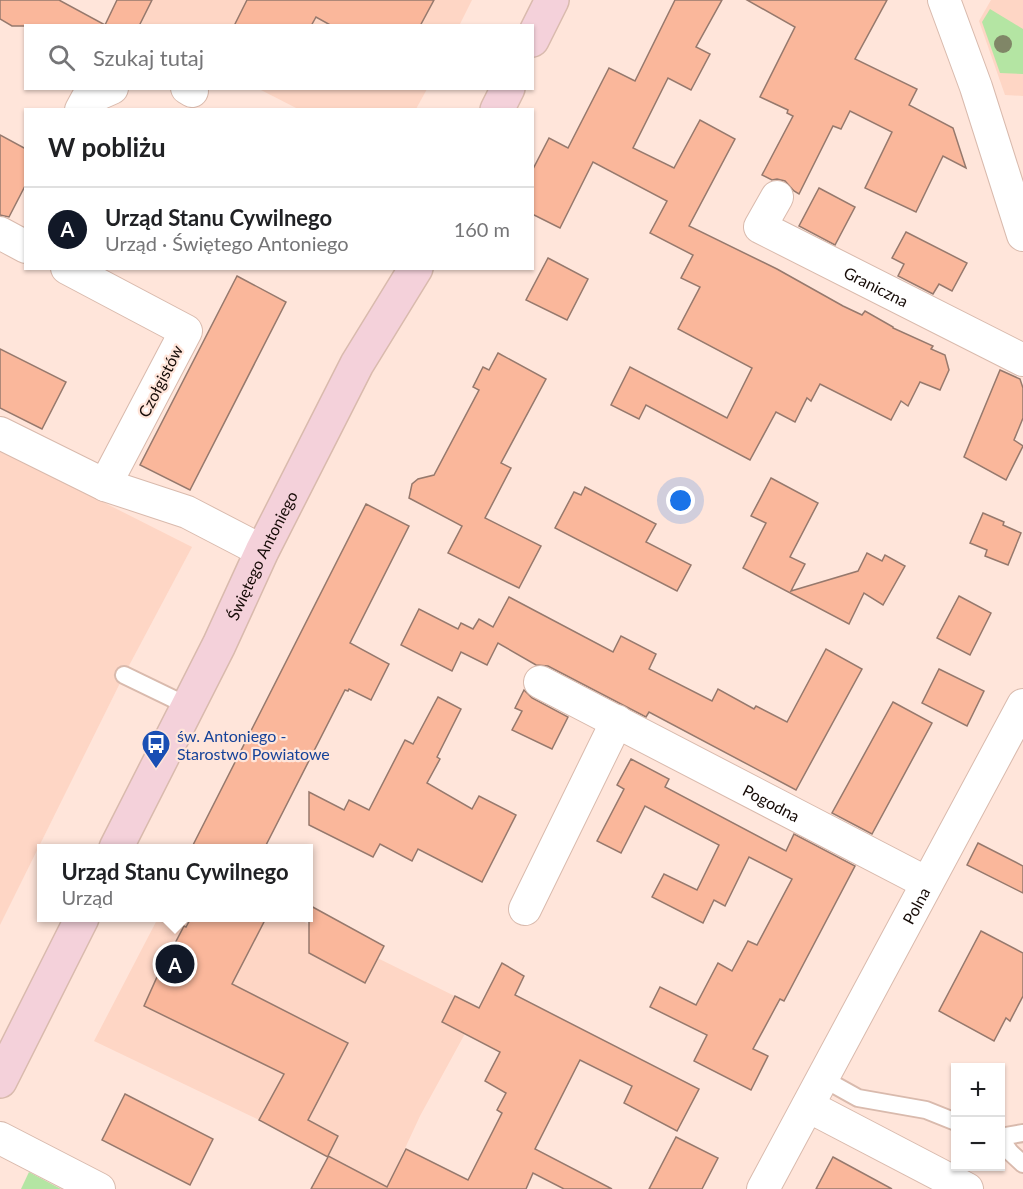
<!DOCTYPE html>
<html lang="pl">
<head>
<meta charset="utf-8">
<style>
  body { margin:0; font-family:Lato,sans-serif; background:#f6f6f6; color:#202124 }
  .controls { position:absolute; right:18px; bottom:18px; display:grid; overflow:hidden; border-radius:0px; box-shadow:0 2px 4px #0004 }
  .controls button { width:54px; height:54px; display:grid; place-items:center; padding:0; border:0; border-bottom:2px solid #e0e0e0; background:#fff; color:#202124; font:30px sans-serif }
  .you { position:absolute; left:681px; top:501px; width:21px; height:21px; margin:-15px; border:4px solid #fff; border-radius:50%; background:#1a73e8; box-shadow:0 0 0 9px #1a73e833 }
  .badge { display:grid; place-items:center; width:39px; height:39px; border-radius:50%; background:#111827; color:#fff; font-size:20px; font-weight:700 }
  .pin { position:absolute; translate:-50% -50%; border:3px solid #fff; box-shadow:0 2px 6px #0006 }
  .popup { position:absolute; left:37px; top:844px; width:276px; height:78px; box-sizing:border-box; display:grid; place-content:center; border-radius:0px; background:#fff; filter:drop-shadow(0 2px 4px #0005); font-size:20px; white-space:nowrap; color:#757577 }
  .popup b { font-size:22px; color:#202124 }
  .popup::after { content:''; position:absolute; left:50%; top:100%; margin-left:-12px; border:12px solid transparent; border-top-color:#fff }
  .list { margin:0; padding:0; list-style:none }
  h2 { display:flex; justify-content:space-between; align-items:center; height:78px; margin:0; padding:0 24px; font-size:26px }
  h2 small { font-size:20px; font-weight:400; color:#757577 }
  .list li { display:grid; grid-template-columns:39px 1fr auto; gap:18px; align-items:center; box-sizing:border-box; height:84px; padding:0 24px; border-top:2px solid #e0e0e0 }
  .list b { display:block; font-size:22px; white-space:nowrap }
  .list p { margin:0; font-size:20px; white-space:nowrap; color:#757577 }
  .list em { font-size:20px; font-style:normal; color:#757577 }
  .icon { flex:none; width:33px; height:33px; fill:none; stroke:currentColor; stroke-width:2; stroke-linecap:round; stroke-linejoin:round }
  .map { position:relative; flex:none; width:1023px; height:1189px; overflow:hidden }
  .search { position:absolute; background:#fff; box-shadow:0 2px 4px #0004; left:24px; top:24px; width:510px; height:66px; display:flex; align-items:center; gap:15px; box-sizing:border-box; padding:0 21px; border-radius:0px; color:#757577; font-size:22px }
  .panel { position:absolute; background:#fff; box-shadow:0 2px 4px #0004; left:24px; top:108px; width:510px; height:162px; border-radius:0px }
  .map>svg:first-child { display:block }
  .built { fill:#fed6c5 }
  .green { fill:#b4e5a3 }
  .building { fill:#fab79b; stroke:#96796d; stroke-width:1.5 }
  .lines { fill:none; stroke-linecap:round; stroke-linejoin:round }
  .lane-casing { stroke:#d9baad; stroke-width:20 }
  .street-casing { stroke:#d9baad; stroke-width:34 }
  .secondary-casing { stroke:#d9baad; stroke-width:36 }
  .lane { stroke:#fff; stroke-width:16 }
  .street { stroke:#fff; stroke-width:32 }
  .secondary { stroke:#f4d1da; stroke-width:33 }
  .tree { fill:#808667 }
  .labels { text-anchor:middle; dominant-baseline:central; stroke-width:4.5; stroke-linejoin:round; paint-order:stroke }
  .street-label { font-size:16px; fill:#160b07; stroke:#ffe5da }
  .transit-label { font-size:16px; fill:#164399; stroke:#ffe5da; text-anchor:start }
</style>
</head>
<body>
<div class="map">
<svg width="1023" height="1189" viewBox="0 0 1023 1189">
  <rect width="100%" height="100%" fill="#ffe5da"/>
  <g class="built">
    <polygon points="117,0 472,0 459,26 142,25 141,21 114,6"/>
    <polygon points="991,0 1023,0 1023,96 1005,95 979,21"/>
    <polygon points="259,89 427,88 427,89 416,109 300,110"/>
    <polygon points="0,450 192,547 124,675 0,925"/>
    <polygon points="158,918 296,918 479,1008 420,1116 387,1187 259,1120 94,1041"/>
  </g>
  <g class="green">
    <polygon points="990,9 1023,29 1023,74 1000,73 982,22"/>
    <polygon points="29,1172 61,1189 21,1189"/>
  </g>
  <g class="building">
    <polygon points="0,0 59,0 105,25 117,0 152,0 139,26 12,26 0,19"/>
    <polygon points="247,0 434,0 420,26 332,26 316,17 311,26 234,26"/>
    <polygon points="675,0 722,0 696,47 710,54 691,90 668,78 633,148 674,168 700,120 735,139 689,226 777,269 843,306 862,315 865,311 893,327 893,328 933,346 931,349 945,355 949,370 940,390 920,382 908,406 901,401 891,420 820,384 811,401 807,398 795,422 776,412 750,460 646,405 639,419 611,405 630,367 727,418 752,368 678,329 700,287 681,278 693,255 650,233 667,201 593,162 560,228 532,214 532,171 549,138 568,148 609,68 635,81"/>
    <polygon points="747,0 887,0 855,59 917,89 909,105 953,128 966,168 943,156 916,212 865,188 892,132 850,111 841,129 833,126 799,194 794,191 785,181 777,179 772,180 762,175 793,116 787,113 788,110 760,97 795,27"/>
    <polygon points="0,135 26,149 26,184 9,217 0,215"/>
    <polygon points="819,188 855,207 835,245 799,226"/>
    <polygon points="906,232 967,263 952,291 939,284 933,294 898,276 904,264 892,258"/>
    <polygon points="548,258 588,279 567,320 526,300"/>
    <polygon points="237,276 286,302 190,490 140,465"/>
    <polygon points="0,349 66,382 42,429 0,408"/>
    <polygon points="498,353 546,379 501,463 511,468 485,518 541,546 519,588 448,553 462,526 409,498 412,484 418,479 434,475 479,390 473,387 483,367 489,370"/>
    <polygon points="1000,370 1020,379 1023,388 1023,418 1014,440 1023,446 1006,480 964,457"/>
    <polygon points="771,478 818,503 790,557 805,564 791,591 858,571 867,553 882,561 885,555 905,566 883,605 864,593 849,624 743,568 766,523 751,516"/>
    <polygon points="585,487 656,524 646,542 691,565 677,591 555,528 574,492 581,495"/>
    <polygon points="366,504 409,526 350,643 389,664 371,700 349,689 348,691 345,690 264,849 191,849"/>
    <polygon points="983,513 1004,522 1003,525 1021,533 1008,565 985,556 987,550 970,543"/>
    <polygon points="959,596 991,613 970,655 937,638"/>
    <polygon points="509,597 613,652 621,636 656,654 649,669 712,701 718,689 754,709 756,706 787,722 826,649 862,669 796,790 649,712 646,717 548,666 536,665 498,643 487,665 461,652 452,671 401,645 419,609 458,629 461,623 473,629 479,619 493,627"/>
    <polygon points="939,669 984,691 967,726 922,703"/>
    <polygon points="524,690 532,698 568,717 552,749 512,730 522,711 515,708"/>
    <polygon points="438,697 461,709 437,757 440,759 427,783 472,809 479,796 516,815 482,882 418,849 412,861 380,844 373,857 309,825 309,792 344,810 349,800 369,810 405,740 413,744"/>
    <polygon points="893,702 932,723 872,834 832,813"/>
    <polygon points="631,759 669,779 665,787 786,851 794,834 855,866 784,1001 780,999 753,1049 768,1056 751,1090 694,1061 707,1035 650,1007 660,987 696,1005 718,963 732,971 748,941 757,945 792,879 749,857 725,906 714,900 703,923 652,897 664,874 697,890 719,845 645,806 621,853 597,841 624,789 617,785"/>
    <polygon points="978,843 1023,866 1023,893 967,865"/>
    <polygon points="309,905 384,946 365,983 309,953"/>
    <polygon points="191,918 266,918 232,984 348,1043 308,1120 338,1136 328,1156 387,1187 406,1149 468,1180 502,1113 497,1110 506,1093 485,1081 500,1052 442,1022 455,996 479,1008 502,963 524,976 515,995 699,1089 677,1131 624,1103 632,1086 580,1060 535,1149 612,1189 564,1189 533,1173 526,1189 311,1189 328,1157 259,1120 284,1074 144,1006 170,948 172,949 184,926 186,927"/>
    <polygon points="981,931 1023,953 1023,996 1010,1021 1006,1018 994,1041 939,1011"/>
    <polygon points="125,1094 213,1139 190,1185 102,1140"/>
    <polygon points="676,1137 718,1158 702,1189 649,1189"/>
    <polygon points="833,1157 892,1189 816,1189"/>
  </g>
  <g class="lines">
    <g class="lane-casing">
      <g id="lane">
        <polyline points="124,675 188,706"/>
        <polyline points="822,1078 858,1098 926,1110 956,1122"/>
        <polyline points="1000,1137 1023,1133"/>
        <polyline points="1000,1138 1010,1152 1023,1164"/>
      </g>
    </g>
    <g class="street-casing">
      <g id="street">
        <polyline points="944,0 976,87 1023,235"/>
        <polyline points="187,88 192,91"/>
        <polyline points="81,110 87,99 112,88"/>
        <path id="s1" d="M777 197 760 227 1023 360"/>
        <polyline points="0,233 26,247"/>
        <polyline points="67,268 186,331 105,485"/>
        <polyline points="0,433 105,485 187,512 262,551"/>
        <path id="s2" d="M540 682 927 883"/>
        <polyline points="525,909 617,721"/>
        <polyline points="808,1106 967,1189"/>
        <polyline points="0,1138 99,1189"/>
        <path id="s3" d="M763 1189 1023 705"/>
      </g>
    </g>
    <g class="secondary-casing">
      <g id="secondary">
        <polyline points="532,40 552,0"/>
        <polyline points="497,110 508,88"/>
        <path id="s4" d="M116 848 219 645 262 551 357 364 416 268"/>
        <polyline points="0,1081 82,918"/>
      </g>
    </g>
    <use href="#lane" class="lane"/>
    <use href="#street" class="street"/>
    <use href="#secondary" class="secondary"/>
  </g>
  <circle class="tree" cx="1003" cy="44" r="9"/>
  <defs>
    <g id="bus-pin" transform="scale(1.5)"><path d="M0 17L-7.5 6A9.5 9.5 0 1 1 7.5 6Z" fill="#1a4fb4" stroke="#ffe5da"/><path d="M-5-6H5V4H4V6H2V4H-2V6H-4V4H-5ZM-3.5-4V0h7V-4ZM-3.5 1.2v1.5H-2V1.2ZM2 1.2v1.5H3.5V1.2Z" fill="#fff"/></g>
  </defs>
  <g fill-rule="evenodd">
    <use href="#bus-pin" x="156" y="744"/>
  </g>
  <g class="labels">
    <g class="street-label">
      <text stroke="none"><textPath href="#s1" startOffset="165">Graniczna</textPath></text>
      <text transform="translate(160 381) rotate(-63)">Czołgistów</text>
      <text stroke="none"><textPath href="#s4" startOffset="327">Świętego Antoniego</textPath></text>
      <text stroke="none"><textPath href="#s2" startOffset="261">Pogodna</textPath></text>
      <text stroke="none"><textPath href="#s3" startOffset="322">Polna</textPath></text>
    </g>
    <g class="transit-label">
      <text x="177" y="735">św. Antoniego -<tspan x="177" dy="18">Starostwo Powiatowe</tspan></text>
    </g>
  </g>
</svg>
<div class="controls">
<button>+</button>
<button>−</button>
</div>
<div class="you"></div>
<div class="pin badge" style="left:175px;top:964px">A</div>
<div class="popup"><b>Urząd Stanu Cywilnego</b>Urząd</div>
<div class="search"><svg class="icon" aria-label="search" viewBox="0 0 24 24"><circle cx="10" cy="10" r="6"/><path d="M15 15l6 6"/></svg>Szukaj tutaj</div>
<section class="panel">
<h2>W pobliżu<small></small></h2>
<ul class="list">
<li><span class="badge">A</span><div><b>Urząd Stanu Cywilnego</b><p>Urząd · Świętego Antoniego</p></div><em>160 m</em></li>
</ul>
</section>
</div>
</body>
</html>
